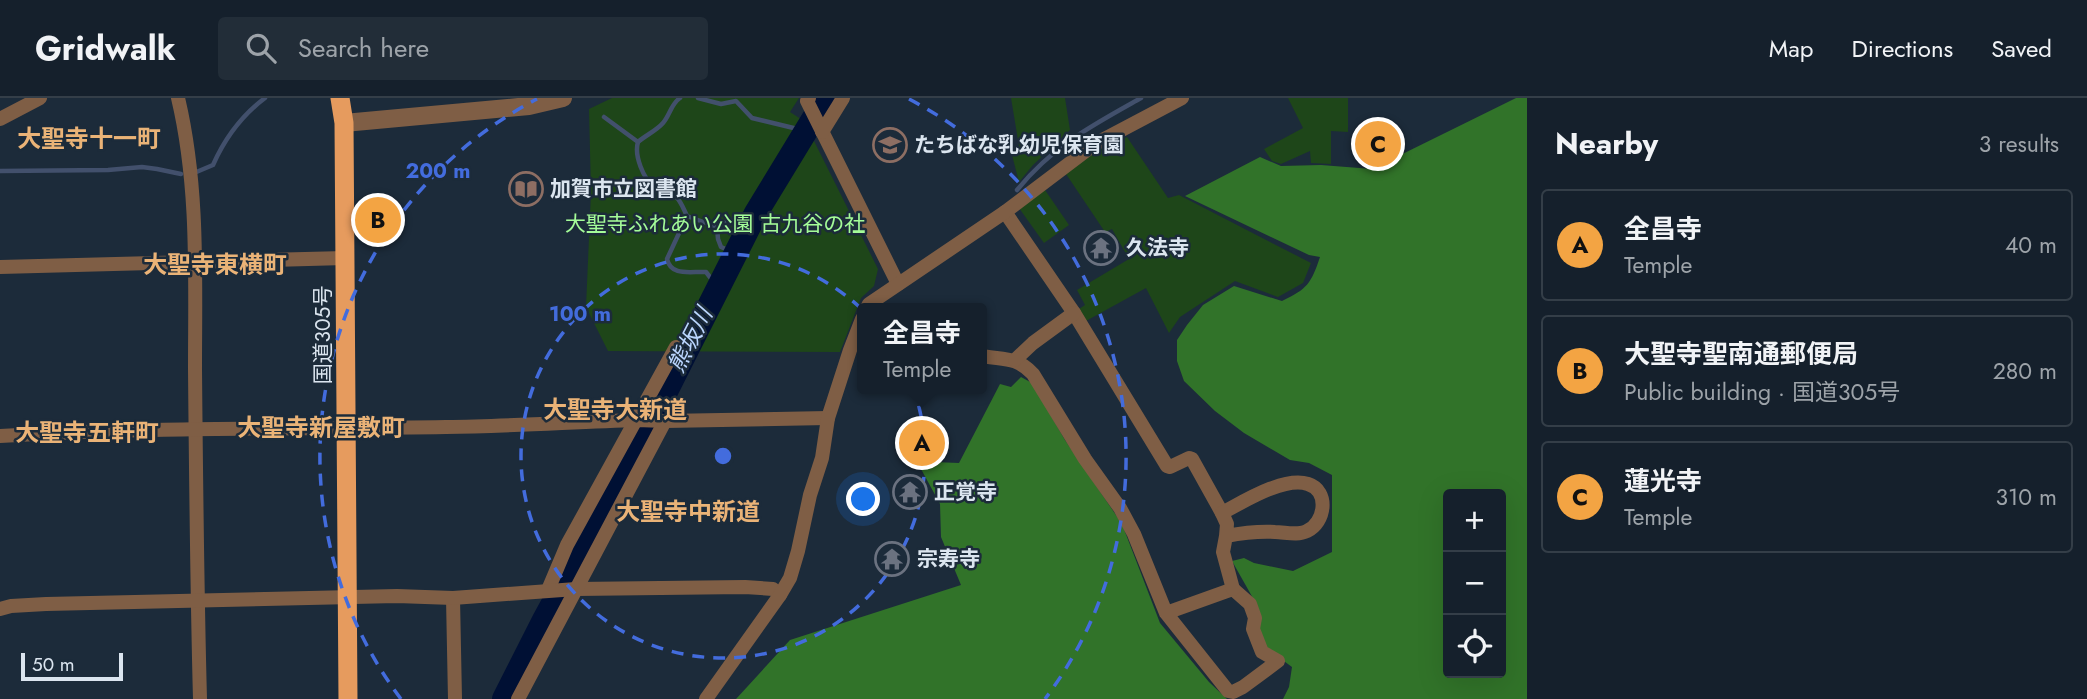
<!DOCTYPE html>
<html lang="en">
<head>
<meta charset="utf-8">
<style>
  body { margin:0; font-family:Jost,"Noto Sans JP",sans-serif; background:#222d38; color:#f1f3f6 }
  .controls { position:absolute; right:21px; bottom:21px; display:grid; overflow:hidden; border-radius:7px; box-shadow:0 7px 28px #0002 }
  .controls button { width:63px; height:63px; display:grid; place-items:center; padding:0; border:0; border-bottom:2px solid #343e48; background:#15202c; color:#f1f3f6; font:35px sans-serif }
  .scale { position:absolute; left:21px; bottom:18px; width:102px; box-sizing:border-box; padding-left:7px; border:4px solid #dbe5ef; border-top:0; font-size:19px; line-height:24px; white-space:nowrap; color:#dbe5ef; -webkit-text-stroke:5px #1c2b3a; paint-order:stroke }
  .you { position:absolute; left:864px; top:402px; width:24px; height:24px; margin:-18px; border:5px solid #fff; border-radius:50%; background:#1a73e8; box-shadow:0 0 0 10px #1a73e833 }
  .badge { display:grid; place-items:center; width:46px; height:46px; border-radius:50%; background:#f3a443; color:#111; font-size:23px; font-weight:700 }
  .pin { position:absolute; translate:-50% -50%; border:4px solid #fff; box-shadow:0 2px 7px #0006 }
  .popup { position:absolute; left:857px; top:205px; width:130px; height:91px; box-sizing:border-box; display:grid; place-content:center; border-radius:7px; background:#15202c; filter:drop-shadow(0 2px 5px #0005); font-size:23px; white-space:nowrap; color:#9da3a9 }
  .popup b { font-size:26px; color:#f1f3f6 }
  .popup::after { content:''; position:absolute; left:50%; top:100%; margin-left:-14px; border:14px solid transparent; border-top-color:#15202c }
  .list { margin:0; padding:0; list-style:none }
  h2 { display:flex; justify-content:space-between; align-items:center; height:91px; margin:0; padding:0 28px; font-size:30px }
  h2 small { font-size:23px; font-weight:400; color:#9da3a9 }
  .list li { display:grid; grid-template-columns:46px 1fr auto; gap:21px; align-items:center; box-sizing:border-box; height:112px; margin:0 14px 14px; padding:0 14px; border:2px solid #343e48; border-radius:7px }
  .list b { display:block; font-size:26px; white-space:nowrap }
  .list p { margin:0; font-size:23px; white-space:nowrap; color:#9da3a9 }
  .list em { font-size:23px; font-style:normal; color:#9da3a9 }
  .icon { flex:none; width:38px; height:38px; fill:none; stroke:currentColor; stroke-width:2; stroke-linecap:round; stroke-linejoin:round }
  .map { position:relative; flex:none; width:1527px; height:601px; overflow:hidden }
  header { display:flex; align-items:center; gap:42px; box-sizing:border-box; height:98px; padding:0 35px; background:#15202c; border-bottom:2px solid #343e48 }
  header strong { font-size:33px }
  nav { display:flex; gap:38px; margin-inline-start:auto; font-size:24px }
  .search { width:490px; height:63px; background:#222d38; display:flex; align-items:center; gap:18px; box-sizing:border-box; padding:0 24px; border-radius:7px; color:#9da3a9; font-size:26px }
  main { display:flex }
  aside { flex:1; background:#15202c }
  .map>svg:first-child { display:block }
  .green { fill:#1e4619 }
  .forest { fill:#317329; fill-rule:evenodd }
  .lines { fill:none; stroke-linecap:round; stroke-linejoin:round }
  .stream { stroke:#42506c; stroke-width:4.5 }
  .river { stroke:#001034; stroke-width:24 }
  .minor { stroke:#7f5e45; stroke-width:14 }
  .tertiary { stroke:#7f5e45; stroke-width:18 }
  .trunk { stroke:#e69b5e; stroke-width:19 }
  .ring { fill:none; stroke:#436cdd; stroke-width:3.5; stroke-dasharray:12 9 }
  .labels { text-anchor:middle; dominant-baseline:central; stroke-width:5; stroke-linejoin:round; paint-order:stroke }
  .poi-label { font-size:21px; font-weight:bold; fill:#dbe5ef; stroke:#1c2b3a; text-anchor:start }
  .park-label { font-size:21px; fill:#a4fc98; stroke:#1c2b3a }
  .street-label { font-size:21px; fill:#dbe5ef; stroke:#1c2b3a }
  .water-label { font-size:23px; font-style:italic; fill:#bbd6fe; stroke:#1c2b3a }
  .quarter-label { font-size:24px; font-weight:bold; fill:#eab377; stroke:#1c2b3a }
  .centre { fill:#436cdd; stroke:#1c2b3a; stroke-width:3.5 }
  .ring-label { font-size:21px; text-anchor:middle; font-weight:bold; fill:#436cdd; stroke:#1c2b3a; stroke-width:5; stroke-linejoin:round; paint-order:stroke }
</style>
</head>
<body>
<header>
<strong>Gridwalk</strong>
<div class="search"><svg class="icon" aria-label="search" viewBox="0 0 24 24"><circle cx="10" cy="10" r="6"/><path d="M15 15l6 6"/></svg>Search here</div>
<nav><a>Map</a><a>Directions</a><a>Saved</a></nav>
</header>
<main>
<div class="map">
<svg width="1527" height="601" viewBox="0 0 1527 601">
  <rect width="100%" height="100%" fill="#1c2b3a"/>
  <g class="green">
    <polygon points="612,0 799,0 790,14 804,23 878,171 874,188 861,200 840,254 608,253 586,209 591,94 589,11"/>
    <polygon points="1011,0 1065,0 1070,32 1033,67 1019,84 1012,57 1020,54"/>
    <polygon points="1288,0 1348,0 1348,34 1331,33 1331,66 1311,65 1310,53 1281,66 1272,63 1264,51 1303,30"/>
    <polygon points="1127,39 1168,100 1179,97 1311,165 1303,185 1278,199 1235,183 1180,219 1169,235 1146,190 1086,223 1079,211 1085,207 1077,192 1129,161 1112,131 1105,134 1066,76 1100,51"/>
    <polygon points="1045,92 1069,127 1044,145 1019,110"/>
  </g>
  <g class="forest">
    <path d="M1516 0H1527V601H1283L1289 589 1292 569 1277 558 1264 552 1254 502 1232 463 1244 460 1254 465 1293 473 1332 454V377L1309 365 1290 362 1244 335 1215 313 1184 283 1177 263V242L1187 227 1203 207 1234 188 1282 203C1307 191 1311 186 1320 159L1309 157 1185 98 1260 59 1281 68 1321 67 1372 71ZM1448 396H1501V575H1448Z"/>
    <polygon points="1021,279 1032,285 1065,342 1122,426 1160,525 1209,584 1227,601 736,601 790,542 961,487 941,439 940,406 921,371 934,364 959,365 1000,286 1011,289"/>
  </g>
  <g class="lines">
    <g class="stream">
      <polyline points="698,0 721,6 736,3 752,20 806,33"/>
      <path d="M604 19 638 44C646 37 656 33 663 25 670 17 671 6 680 0"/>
      <path d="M638 44C634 57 643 81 655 90 661 95 670 94 676 99 681 103 684 112 687 118L667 161C671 179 691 173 706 174L713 183 716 193"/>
      <polyline points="0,73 108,72 142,69 157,71 181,76"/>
      <path d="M194 75 213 67C225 40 241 18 265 0"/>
      <path d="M1017 92C1054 47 1091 28 1141 0"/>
      <path d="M687 118 717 129C728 121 738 119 752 124"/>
      <polyline points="717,129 718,141 721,149 735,155"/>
    </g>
    <polyline class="river" points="504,601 544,522 636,353 756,115 826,0"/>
    <g class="minor">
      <path d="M178 0C199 88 195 181 195 271 196 381 197 491 200 601"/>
      <polyline points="809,0 807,3 898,186"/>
      <polyline points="0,21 40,0"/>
      <polyline points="822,34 843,0"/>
      <polyline points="1005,114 1074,215 1167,368 1170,369 1189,360 1192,361 1222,415"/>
      <polyline points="0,169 345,160"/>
      <polyline points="867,210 869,206 1005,114 1095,46 1182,0"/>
      <path d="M982 258C1004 262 1016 258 1033 276L1085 361 1120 410 1134 436 1166 515 1228 593 1233 594 1243 589 1278 563 1262 554 1253 531 1255 520 1250 506 1233 491 1166 515"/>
      <polyline points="1015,262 1033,245 1074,215"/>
      <path d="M0 338C149 329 298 331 446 329 510 328 574 324 637 322L665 323 828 320"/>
      <path d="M1226 438 1227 426 1222 415C1243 404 1284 378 1308 386 1330 393 1325 425 1307 433 1297 438 1285 434 1275 434 1258 433 1242 435 1226 438L1223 454 1233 491"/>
      <polyline points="548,492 567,447 676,249"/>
      <polyline points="453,500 455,601"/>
      <polyline points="0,511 11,508 46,506 397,498 453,500 576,491 745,489 773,491 780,497"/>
      <polyline points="518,601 665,323"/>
      <polyline points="706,601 780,497 790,480 798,453 810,397 822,360 828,320 850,252 862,221"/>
    </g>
    <polyline class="tertiary" points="344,25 529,8 563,0"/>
    <polyline class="trunk" points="340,0 344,25 348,601"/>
  </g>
  <g class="ring">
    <circle cx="723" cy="358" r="202"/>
    <path d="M401 601A403 403 0 0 1 537 1M909 1A403 403 0 0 1 1045 601"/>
  </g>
  <defs>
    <g id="school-ring" transform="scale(1.75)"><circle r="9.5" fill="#1c2b3a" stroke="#8d6e63" stroke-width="1.5"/><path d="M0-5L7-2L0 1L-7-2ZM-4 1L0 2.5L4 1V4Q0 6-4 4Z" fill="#8d6e63"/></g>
    <g id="library-ring" transform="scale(1.75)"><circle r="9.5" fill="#1c2b3a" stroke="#8d6e63" stroke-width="1.5"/><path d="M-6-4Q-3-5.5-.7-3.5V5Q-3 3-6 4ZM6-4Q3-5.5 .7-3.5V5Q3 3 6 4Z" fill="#8d6e63"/></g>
    <g id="temple-ring" transform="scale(1.75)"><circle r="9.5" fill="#1c2b3a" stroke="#6b7280" stroke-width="1.5"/><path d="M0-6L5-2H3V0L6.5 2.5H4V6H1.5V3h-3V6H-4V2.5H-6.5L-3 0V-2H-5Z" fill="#6b7280"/></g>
  </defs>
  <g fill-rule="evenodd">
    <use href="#school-ring" x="890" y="47"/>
    <use href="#library-ring" x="526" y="91"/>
    <use href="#temple-ring" x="1101" y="150"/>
    <use href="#temple-ring" x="910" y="394"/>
    <use href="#temple-ring" x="892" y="461"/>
  </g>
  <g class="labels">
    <g class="poi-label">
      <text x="914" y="47">たちばな乳幼児保育園</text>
      <text x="550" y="91">加賀市立図書館</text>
      <text x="1126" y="150">久法寺</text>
      <text x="934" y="394">正覚寺</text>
      <text x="917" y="461">宗寿寺</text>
    </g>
    <g class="park-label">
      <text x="715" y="126">大聖寺ふれあい公園 古九谷の社</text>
    </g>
    <g class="street-label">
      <text transform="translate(323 237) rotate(-90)">国道305号</text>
    </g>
    <g class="water-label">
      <text transform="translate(690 242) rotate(-63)">熊坂川</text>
    </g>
    <g class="quarter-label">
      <text x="89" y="40">大聖寺十一町</text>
      <text x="215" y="166">大聖寺東横町</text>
      <text x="615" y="311">大聖寺大新道</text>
      <text x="321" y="329">大聖寺新屋敷町</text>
      <text x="87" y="334">大聖寺五軒町</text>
      <text x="688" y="413">大聖寺中新道</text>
    </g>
  </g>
  <circle cx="723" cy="358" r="10" class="centre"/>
  <g class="ring-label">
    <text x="438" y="80">200 m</text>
    <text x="580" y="223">100 m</text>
  </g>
</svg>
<div class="controls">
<button>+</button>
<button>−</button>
<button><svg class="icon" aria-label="locate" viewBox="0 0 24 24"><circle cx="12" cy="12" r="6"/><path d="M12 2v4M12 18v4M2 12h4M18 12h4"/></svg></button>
</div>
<div class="scale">50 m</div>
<div class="you"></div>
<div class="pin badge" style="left:922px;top:345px">A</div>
<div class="popup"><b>全昌寺</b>Temple</div>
<div class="pin badge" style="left:378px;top:122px">B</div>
<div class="pin badge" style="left:1378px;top:46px">C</div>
</div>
<aside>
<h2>Nearby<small>3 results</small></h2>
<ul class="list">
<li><span class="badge">A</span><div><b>全昌寺</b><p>Temple</p></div><em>40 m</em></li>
<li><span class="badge">B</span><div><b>大聖寺聖南通郵便局</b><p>Public building · 国道305号</p></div><em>280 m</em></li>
<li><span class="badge">C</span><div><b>蓮光寺</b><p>Temple</p></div><em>310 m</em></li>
</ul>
</aside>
</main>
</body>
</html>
